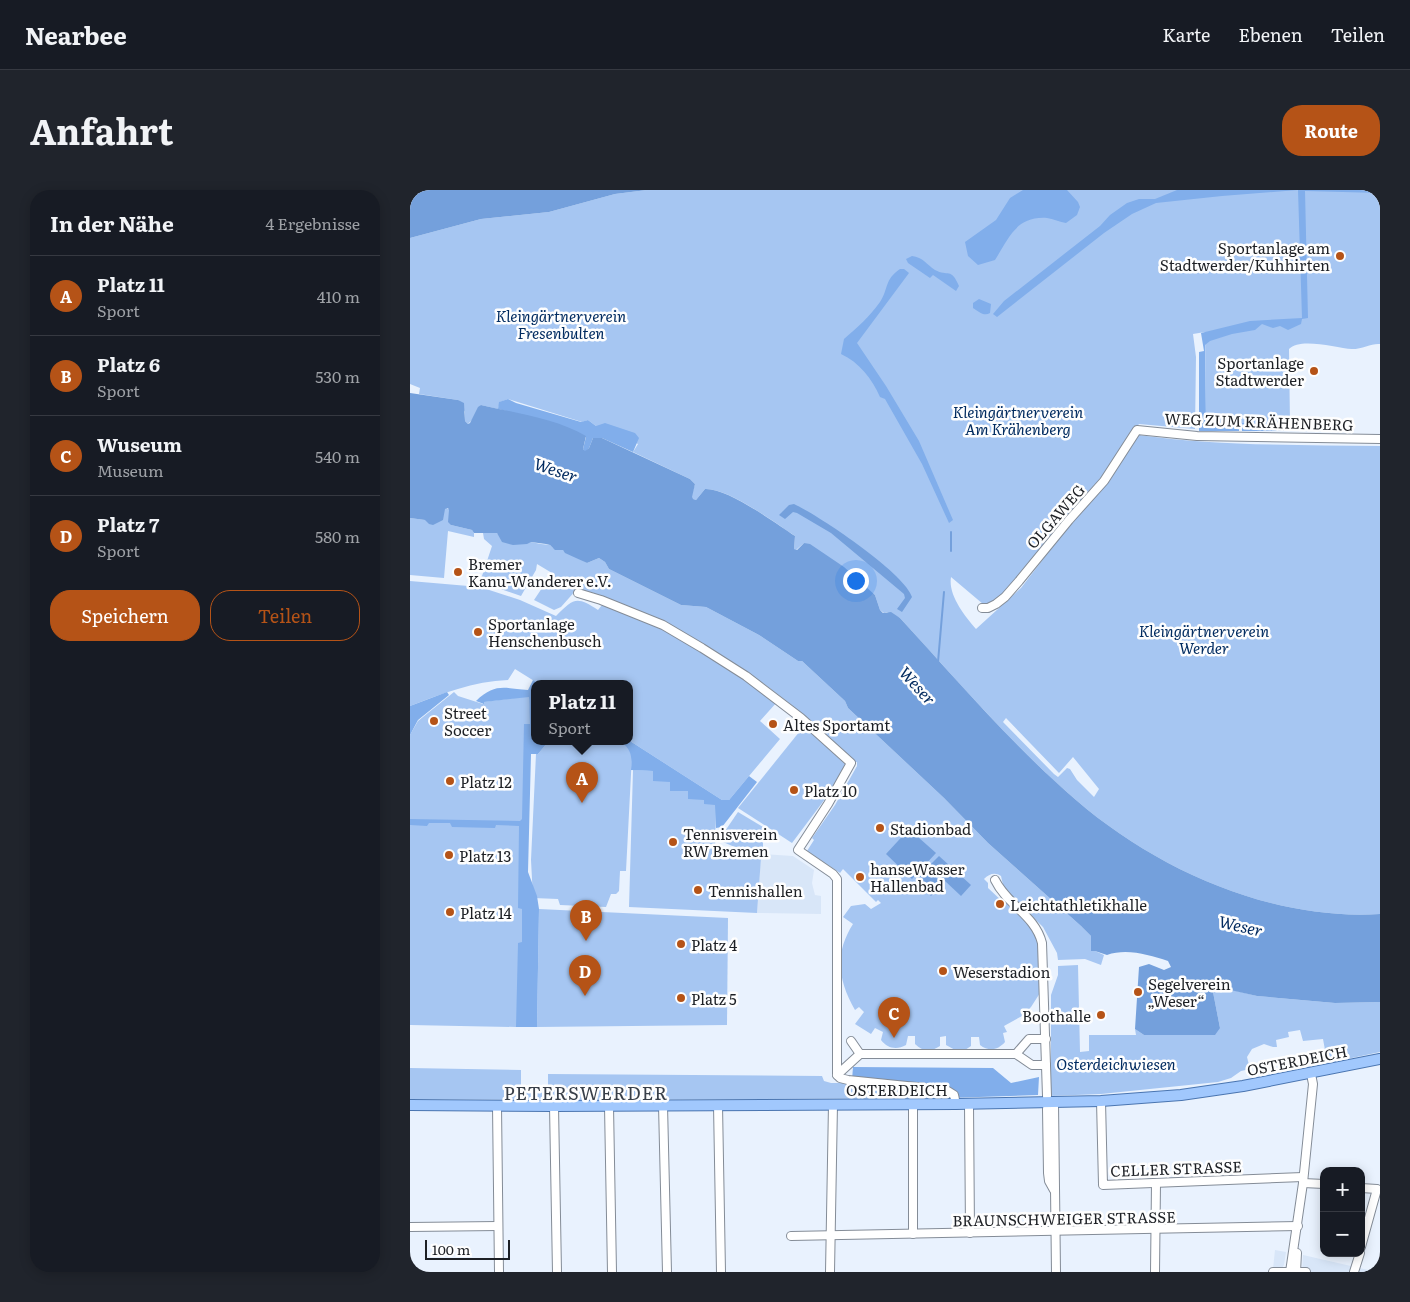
<!DOCTYPE html>
<html lang="de">
<head>
<meta charset="utf-8">
<style>
  body { margin:0; font-family:Literata,serif; background:#20242c; color:#f1f3f6 }
  .controls { position:absolute; right:15px; bottom:15px; display:grid; overflow:hidden; border-radius:10px; box-shadow:0 2px 12px #0003 }
  .controls button { width:45px; height:45px; display:grid; place-items:center; padding:0; border:0; border-bottom:1px solid #363941; background:#171b24; color:#f1f3f6; font:25px sans-serif }
  .scale { position:absolute; left:15px; bottom:12px; width:85px; box-sizing:border-box; padding-left:5px; border:2px solid #1d2025; border-top:0; font-size:14px; line-height:18px; white-space:nowrap; color:#1d2025; -webkit-text-stroke:4px #fefefe; paint-order:stroke }
  .you { position:absolute; left:445px; top:390px; width:18px; height:18px; margin:-12px; border:4px solid #fff; border-radius:50%; background:#1a73e8; box-shadow:0 0 0 8px #1a73e833 }
  .badge { display:grid; place-items:center; width:32px; height:32px; border-radius:50%; background:#b55317; color:#fff; font-size:16px; font-weight:700 }
  .pin { position:absolute; translate:-50% -41px; filter:drop-shadow(0 1px 2px #0008) }
  .pin::after { content:''; position:absolute; top:26px; width:18px; height:15px; background:inherit; clip-path:polygon(0 0,100% 0,50% 100%) }
  .popup { position:absolute; left:121px; top:490px; width:102px; height:65px; box-sizing:border-box; display:grid; place-content:center; border-radius:10px; background:#171b24; filter:drop-shadow(0 1px 4px #0005); font-size:16px; white-space:nowrap; color:#9ea1a6 }
  .popup b { font-size:19px; color:#f1f3f6 }
  .popup::after { content:''; position:absolute; left:50%; top:100%; margin-left:-10px; border:10px solid transparent; border-top-color:#171b24 }
  .list { margin:0; padding:0; list-style:none }
  h2 { display:flex; justify-content:space-between; align-items:center; height:65px; margin:0; padding:0 20px; font-size:21px }
  h2 small { font-size:16px; font-weight:400; color:#9ea1a6 }
  .list li { display:grid; grid-template-columns:32px 1fr auto; gap:15px; align-items:center; box-sizing:border-box; height:80px; padding:0 20px; border-top:1px solid #363941 }
  .list b { display:block; font-size:19px; white-space:nowrap }
  .list p { margin:0; font-size:16px; white-space:nowrap; color:#9ea1a6 }
  .list em { font-size:16px; font-style:normal; color:#9ea1a6 }
  .actions { display:flex; gap:10px; padding:15px 20px }
  .actions a { flex:1; padding:11px 0; border:1px solid #b55317; border-radius:20px; text-align:center; font-size:18px; color:#b55317 }
  .actions .main { background:#b55317; color:#fff }
  .map { position:relative; flex:none; width:970px; height:1082px; overflow:hidden; border-radius:20px }
  header { display:flex; align-items:center; gap:30px; box-sizing:border-box; height:70px; padding:0 25px; background:#171b24; border-bottom:1px solid #363941 }
  header strong { font-size:24px }
  nav { display:flex; gap:28px; margin-inline-start:auto; font-size:18px }
  .intro { display:flex; align-items:center; justify-content:space-between; box-sizing:border-box; height:120px; padding:0 30px }
  h1 { margin:0; font-size:35px }
  .button { padding:12px 22px; border-radius:20px; background:#b55317; color:#fff; font-size:18px; font-weight:700 }
  main { display:flex; gap:30px; padding:0 30px }
  aside { flex:1; background:#171b24; border-radius:20px; box-shadow:0 2px 12px #0003 }
  .map>svg:first-child { display:block }
  .built { fill:#d8e6f8 }
  .green { fill:#a6c6f2; fill-rule:evenodd }
  .forest { fill:#81aeeb }
  .water { fill:#74a0dc }
  .lines { fill:none; stroke-linecap:round; stroke-linejoin:round }
  .stream { stroke:#74a0dc; stroke-width:2 }
  .minor-casing { stroke:#848c97; stroke-width:10 }
  .major-casing { stroke:#4a75b0; stroke-width:12 }
  .minor { stroke:#fff; stroke-width:8 }
  .major { stroke:#a1c8fd; stroke-width:10 }
  .poi-dot { fill:#b55317; stroke:#fefefe; stroke-width:2 }
  .labels { text-anchor:middle; dominant-baseline:central; stroke-width:5; stroke-linejoin:round; paint-order:stroke }
  .poi-label { font-size:15px; fill:#1d2025; stroke:#fefefe; text-anchor:start }
  .park-label { font-size:15px; font-style:italic; fill:#002b60; stroke:#fefefe }
  .street-label { font-size:15px; fill:#1d2025; stroke:#fefefe }
  .water-label { font-size:16px; font-style:italic; fill:#00295e; stroke:#fefefe }
  .quarter-label { font-size:18px; letter-spacing:1px; fill:#383f49; stroke:#fefefe }
</style>
</head>
<body>
<header>
<strong>Nearbee</strong>
<nav><a>Karte</a><a>Ebenen</a><a>Teilen</a></nav>
</header>
<div class="intro"><h1>Anfahrt</h1><a class="button">Route</a></div>
<main>
<aside>
<h2>In der Nähe<small>4 Ergebnisse</small></h2>
<ul class="list">
<li><span class="badge">A</span><div><b>Platz 11</b><p>Sport</p></div><em>410 m</em></li>
<li><span class="badge">B</span><div><b>Platz 6</b><p>Sport</p></div><em>530 m</em></li>
<li><span class="badge">C</span><div><b>Wuseum</b><p>Museum</p></div><em>540 m</em></li>
<li><span class="badge">D</span><div><b>Platz 7</b><p>Sport</p></div><em>580 m</em></li>
</ul>
<div class="actions"><a class="main">Speichern</a><a>Teilen</a></div>
</aside>
<div class="map">
<svg width="970" height="1082" viewBox="0 0 970 1082">
  <rect width="100%" height="100%" fill="#e9f2fe"/>
  <g class="built">
    <polygon points="351,664 383,666 404,680 402,693 405,705 411,706 411,724 347,723"/>
    <polygon points="865,1060 876,1062 874,1075 872,1078 863,1079"/>
    <polygon points="893,1065 967,1082 892,1082"/>
  </g>
  <g class="green">
    <path d="M237 0H970V154C962 153 953 159 942 159 927 158 890 147 879 159L880 234 796 233 795 142 783 144 786 167 785 239 729 234 719 247 697 281 659 323 594 404 578 414H573L541 387C538 405 554 425 566 439L611 398 660 334 697 293 728 245C808 256 889 255 970 256V724C862 731 747 680 666 610 603 556 546 489 490 428L477 422 474 423 470 420 465 405 394 353 386 360 384 359 385 346C365 333 319 298 295 299L286 310 282 309 281 307 285 294 280 289 223 262 228 254 186 236 178 230 172 232 98 209 90 212 88 219 71 215 62 230 58 234 55 231V222L48 210 9 204 10 198 0 194V48L71 29 139 22 205 4ZM596 528 649 583 663 567 689 599 684 607 667 590 660 579 657 578 648 587 644 584 593 532Z"/>
    <polygon points="36,318 39,319 41,335 62,340 64,343 64,347 38,341 34,388 0,385 0,328 15,330"/>
    <path d="M73 343H87L90 346 131 354 140 355 143 358 153 360 177 373 189 368 195 372 199 379 271 415 296 417 349 445 388 471H392L435 511 438 518 534 608 578 653 671 736 681 746 685 761 694 765 691 775 675 769 648 770 647 763 633 737 594 699 591 686C585 682 579 684 574 689L578 693V698L593 712 602 715 629 744 630 803 621 817 612 826 594 836 597 842 593 843 595 852C588 860 579 862 570 855L569 847H561V856L555 860 547 861 536 855V846L530 847V856C521 862 513 862 505 854V846H498L496 855C487 860 478 859 471 850L473 842 465 838 461 844 445 834 454 822 449 817 445 820C428 790 424 764 443 734L433 727 441 716 455 714 461 719 471 713 468 710 466 712 433 679 430 683 397 661 404 650 402 648 425 615 447 576V572H443L400 530 396 531 382 518 383 516 353 493 352 494 245 428 195 407 167 399 151 417 144 420 124 410 142 383 127 374 126 380 111 406 70 392 82 356 74 349Z"/>
    <path d="M0 391 70 397 110 410 146 426C163 409 166 405 188 420L192 415 196 416 255 440 294 462 367 512 350 531 370 549 319 610H312L220 551V494H129L105 479 98 490C64 491 31 504 0 516Z"/>
    <polygon points="44,502 48,506 73,514 73,512 119,506 121,534 113,831 106,837 0,835 0,545 8,531"/>
    <polygon points="394,536 436,575 427,593 382,653 328,618"/>
    <polygon points="138,552 211,552 219,558 222,565 216,681 210,681 209,701 206,704 201,704 196,717 150,715 148,709 123,708 121,670 126,564 128,564"/>
    <polygon points="223,580 244,581 260,592 306,615 305,665 351,668 347,723 219,717"/>
    <polygon points="328,622 353,637 353,660 327,658 313,652 313,644"/>
    <polygon points="129,719 318,728 317,835 127,837"/>
    <polygon points="668,775 670,862 679,861 679,845 726,845 725,839 734,845 810,838 803,802 807,796 847,806 925,813 970,812 970,862 923,872 917,871 913,849 893,851 890,840 878,842 879,847 866,850 867,857 863,857 854,854 842,859 837,867 840,879 831,881 821,888 808,892 691,904 639,906 641,893 641,805 648,785 648,776"/>
    <polygon points="0,878 111,880 111,897 138,895 138,884 412,886 414,891 421,893 429,893 429,891 536,905 537,908 138,910 0,909"/>
  </g>
  <g class="forest">
    <path d="M613 0H657L668 12 670 17 667 25 656 33C650 32 643 29 637 28 606 26 599 48 585 70L568 75 558 66 555 52 586 30 600 8Z"/>
    <polygon points="767,0 970,0 970,3 895,1 898,128 892,129 891,134 878,140 870,136 863,138 852,134 845,140 822,144 800,151 795,155 796,233 829,233 829,241 789,241 789,162 794,161 791,143 840,131 892,128 888,0 812,6 746,13 722,24 694,43 587,127 583,124 594,111 690,36 700,25 717,13 729,9 745,9"/>
    <path d="M502 66C513 67 517 75 525 80 538 87 541 77 549 96L546 101 523 85 520 88 498 73 496 69Z"/>
    <path d="M490 79H494L499 83 447 153 476 196 509 251 543 330 539 333 512 274 475 209 470 207C462 189 449 172 431 164L434 149C448 137 459 127 470 112 479 98 474 90 490 79Z"/>
    <path d="M569 109 581 114 580 123C574 127 568 121 563 118V113Z"/>
    <polygon points="98,209 106,213 171,232 178,230 186,236 195,233 225,243 229,248 223,262 192,248 183,248 179,258 175,262 173,259 176,247 112,225 88,219 89,212"/>
    <polygon points="832,233 875,234 875,241 832,241"/>
    <path d="M123 490 129 494H124V552H138L128 564H121L118 682 127 706 129 719 127 837H106L108 753 112 752V719L108 718 109 636 86 635 85 638 42 637 40 633H19L17 636 0 635V629L110 631 112 629 114 534H120L119 507 74 512V514L66 511C85 493 93 498 118 500Z"/>
    <polygon points="37,502 39,505 8,530 0,545 0,516"/>
    <path d="M220 551 312 610H319L339 586 347 592 312 637 306 638 305 615 294 614V610L278 609V601H260V592L243 591V581L221 580C222 567 222 560 211 552Z"/>
    <polygon points="443,877 583,878 601,893 629,887 628,905 537,908 535,905 429,891 442,890"/>
  </g>
  <g class="water">
    <polygon points="0,0 237,0 205,4 139,22 71,29 0,48"/>
    <path d="M0 203 48 210 54 213 55 231 58 234 60 233 68 217 71 215C105 223 145 228 176 246L173 259 175 261 179 258 183 248H192L280 289 285 294 282 307 283 309 286 310 295 299C318 298 365 333 385 346L384 359 387 360 394 353 400 354 434 377 465 405 470 420 473 423 481 422 490 428C547 490 602 555 666 610 747 680 862 731 970 724V812L925 813 847 806 807 797 803 802 810 838 805 845H734L725 839 729 777 739 774 754 780 761 777 758 771C739 765 717 758 697 765L685 761H681V746L671 736 578 653 534 608 438 518 435 511 392 471H388L349 445 296 417 271 415 199 379 195 372 189 368 177 373 155 363 153 360H145L140 355 136 354 121 352 117 354 103 355 92 352 87 343H64L62 340 41 335 38 332 39 320 38 318 35 319 33 330 23 335 19 334 15 330 0 328Z"/>
    <path d="M384 314C408 325 495 383 502 407L492 422 487 419 495 408 494 404 421 343 387 323 383 322 375 329 369 325 379 315Z"/>
    <polygon points="499,639 526,663 502,689 476,664"/>
    <polygon points="529,666 561,695 551,706 519,676"/>
    <polygon points="517,679 533,694 521,706 505,691"/>
  </g>
  <g class="lines">
    <g class="stream">
      <polyline points="541,361 541,342"/>
      <polyline points="528,472 534,402"/>
    </g>
    <g class="minor-casing">
      <g id="minor">
        <polyline points="168,403 191,410 253,435 292,458 336,486 391,528 441,573 418,614 388,660 423,684 427,689 427,885 430,888 438,890 536,900 544,905 546,914"/>
        <polyline points="572,418 578,418 586,414 595,407 609,391 659,330 694,291 727,240 787,246 970,249"/>
        <path d="M585 690C597 715 625 725 632 753L637 906"/>
        <polyline points="441,851 450,864"/>
        <polyline points="606,864 619,849 636,849"/>
        <polyline points="427,885 450,864 606,864 622,875 636,875"/>
        <polyline points="691,911 693,995 893,987"/>
        <polyline points="644,913 646,1082"/>
        <polyline points="503,914 503,1044"/>
        <polyline points="559,914 560,1043"/>
        <polyline points="253,915 257,1082"/>
        <polyline points="308,915 311,1082"/>
        <polyline points="87,916 89,1082"/>
        <polyline points="144,916 147,1082"/>
        <polyline points="199,916 202,1082"/>
        <polyline points="637,919 638,983 639,991 644,1000"/>
        <polyline points="893,993 914,994"/>
        <polyline points="951,998 967,999 951,1057"/>
        <polyline points="0,1037 88,1036"/>
        <polyline points="381,1046 888,1036"/>
        <polyline points="420,1082 423,914"/>
        <polyline points="745,1082 746,993"/>
        <polyline points="863,1082 896,1082"/>
        <polyline points="880,1082 893,993 903,894 901,884"/>
        <polyline points="886,1082 887,1063"/>
        <polyline points="944,1082 950,1063"/>
      </g>
    </g>
    <g class="major-casing">
      <polyline id="major" points="0,915 144,916 546,914 691,911 771,905 833,896 970,869"/>
    </g>
    <use href="#minor" class="minor"/>
    <use href="#major" class="major"/>
  </g>
  <g class="poi-dot">
    <circle cx="930" cy="66" r="5"/>
    <circle cx="904" cy="181" r="5"/>
    <circle cx="48" cy="382" r="5"/>
    <circle cx="68" cy="442" r="5"/>
    <circle cx="24" cy="531" r="5"/>
    <circle cx="363" cy="534" r="5"/>
    <circle cx="40" cy="591" r="5"/>
    <circle cx="384" cy="600" r="5"/>
    <circle cx="470" cy="638" r="5"/>
    <circle cx="263" cy="652" r="5"/>
    <circle cx="39" cy="665" r="5"/>
    <circle cx="450" cy="687" r="5"/>
    <circle cx="288" cy="700" r="5"/>
    <circle cx="590" cy="714" r="5"/>
    <circle cx="40" cy="722" r="5"/>
    <circle cx="271" cy="754" r="5"/>
    <circle cx="533" cy="781" r="5"/>
    <circle cx="728" cy="802" r="5"/>
    <circle cx="271" cy="808" r="5"/>
    <circle cx="691" cy="825" r="5"/>
  </g>
  <g class="labels">
    <g class="poi-label">
      <text x="920" y="57" text-anchor="end">Sportanlage am<tspan x="920" dy="17">Stadtwerder/Kuhhirten</tspan></text>
      <text x="894" y="172" text-anchor="end">Sportanlage<tspan x="894" dy="17">Stadtwerder</tspan></text>
      <text x="58" y="373">Bremer<tspan x="58" dy="17">Kanu-Wanderer e.V.</tspan></text>
      <text x="78" y="433">Sportanlage<tspan x="78" dy="17">Henschenbusch</tspan></text>
      <text x="34" y="522">Street<tspan x="34" dy="17">Soccer</tspan></text>
      <text x="373" y="534">Altes Sportamt</text>
      <text x="50" y="591">Platz 12</text>
      <text x="394" y="600">Platz 10</text>
      <text x="480" y="638">Stadionbad</text>
      <text x="273" y="643">Tennisverein<tspan x="273" dy="17">RW Bremen</tspan></text>
      <text x="49" y="665">Platz 13</text>
      <text x="460" y="678">hanseWasser<tspan x="460" dy="17">Hallenbad</tspan></text>
      <text x="298" y="700">Tennishallen</text>
      <text x="600" y="714">Leichtathletikhalle</text>
      <text x="50" y="722">Platz 14</text>
      <text x="281" y="754">Platz 4</text>
      <text x="543" y="781">Weserstadion</text>
      <text x="738" y="793">Segelverein<tspan x="738" dy="17">„Weser“</tspan></text>
      <text x="281" y="808">Platz 5</text>
      <text x="681" y="825" text-anchor="end">Boothalle</text>
    </g>
    <g class="park-label">
      <text x="151" y="125">Kleingärtnerverein<tspan x="151" dy="17">Fresenbulten</tspan></text>
      <text x="608" y="221">Kleingärtnerverein<tspan x="608" dy="17">Am Krähenberg</tspan></text>
      <text x="794" y="440">Kleingärtnerverein<tspan x="794" dy="17">Werder</tspan></text>
      <text x="706" y="873">Osterdeichwiesen</text>
    </g>
    <g class="street-label">
      <text transform="translate(849 231) rotate(2)">WEG ZUM KRÄHENBERG</text>
      <text transform="translate(645 326) rotate(-49)">OLGAWEG</text>
      <text transform="translate(887 870) rotate(-11)">OSTERDEICH</text>
      <text x="487" y="899">OSTERDEICH</text>
      <text transform="translate(766 978) rotate(-2)">CELLER STRASSE</text>
      <text transform="translate(654 1028) rotate(-1)">BRAUNSCHWEIGER STRASSE</text>
    </g>
    <g class="water-label">
      <text transform="translate(146 279) rotate(19)">Weser</text>
      <text transform="translate(508 495) rotate(48)">Weser</text>
      <text transform="translate(831 735) rotate(13)">Weser</text>
    </g>
    <g class="quarter-label">
      <text x="176" y="902">PETERSWERDER</text>
    </g>
  </g>
</svg>
<div class="controls">
<button>+</button>
<button>−</button>
</div>
<div class="scale">100 m</div>
<div class="you"></div>
<div class="pin badge" style="left:172px;top:613px">A</div>
<div class="popup"><b>Platz 11</b>Sport</div>
<div class="pin badge" style="left:176px;top:751px">B</div>
<div class="pin badge" style="left:484px;top:848px">C</div>
<div class="pin badge" style="left:175px;top:806px">D</div>
</div>
</main>
</body>
</html>
